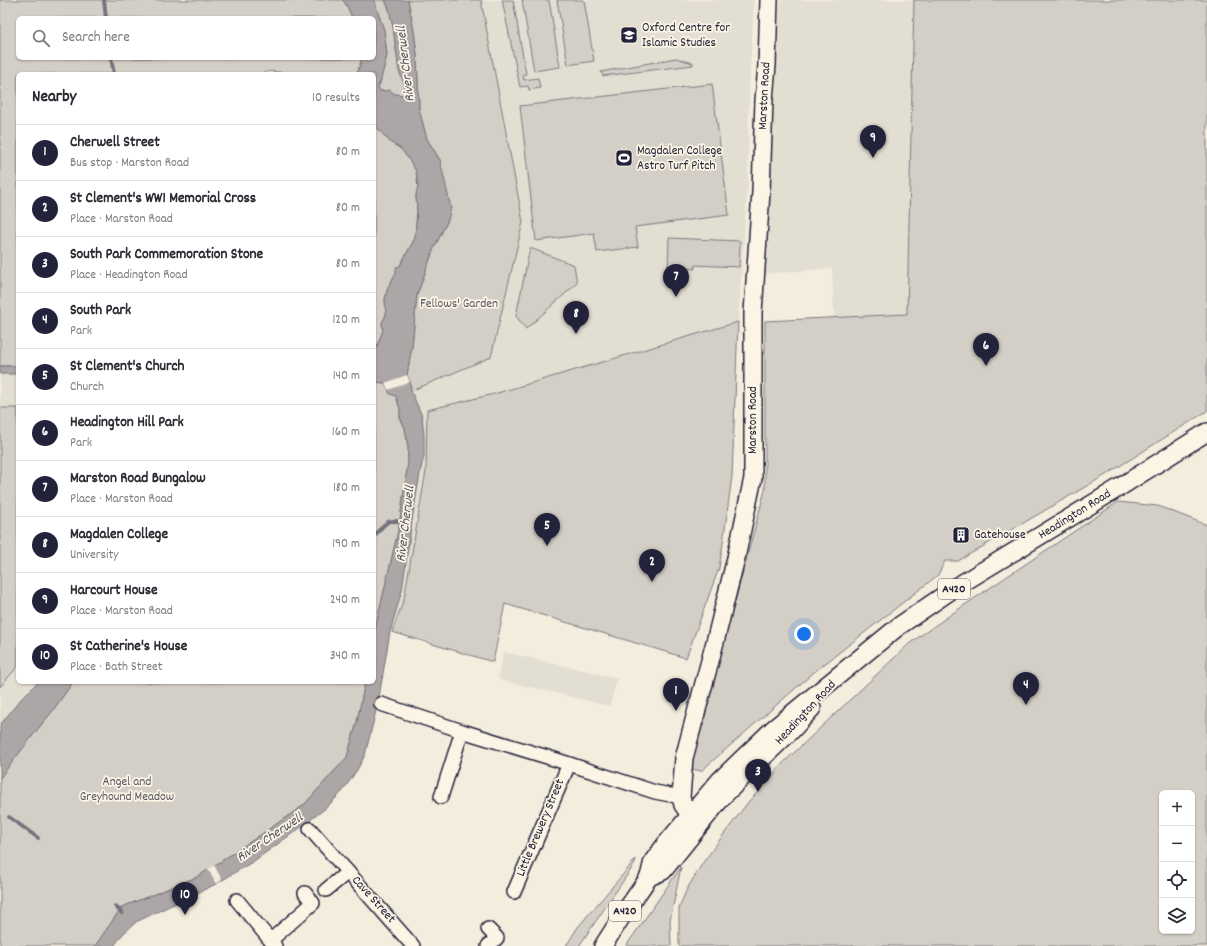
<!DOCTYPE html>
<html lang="en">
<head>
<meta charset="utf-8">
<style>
  body { margin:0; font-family:Dekko,sans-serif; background:#f7f7f7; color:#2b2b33 }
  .controls { position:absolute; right:12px; bottom:12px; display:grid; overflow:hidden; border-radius:6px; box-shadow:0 1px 3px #0004 }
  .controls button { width:36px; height:36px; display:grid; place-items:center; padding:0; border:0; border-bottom:1px solid #e1e1e2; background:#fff; color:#2b2b33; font:20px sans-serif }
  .you { position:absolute; left:804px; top:634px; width:14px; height:14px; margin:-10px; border:3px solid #fff; border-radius:50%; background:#1a73e8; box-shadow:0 0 0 6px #1a73e833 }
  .badge { display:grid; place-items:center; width:26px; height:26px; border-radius:50%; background:#22223b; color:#fff; font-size:13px; font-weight:700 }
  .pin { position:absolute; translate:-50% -33px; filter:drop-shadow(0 1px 2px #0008) }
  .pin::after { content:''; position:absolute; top:21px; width:14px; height:12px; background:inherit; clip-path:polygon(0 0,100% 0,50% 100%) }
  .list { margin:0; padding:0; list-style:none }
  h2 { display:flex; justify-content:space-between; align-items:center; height:52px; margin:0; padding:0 16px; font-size:17px }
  h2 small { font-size:13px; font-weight:400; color:#7c7c81 }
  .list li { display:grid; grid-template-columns:26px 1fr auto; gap:12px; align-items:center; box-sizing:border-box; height:56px; padding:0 16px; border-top:1px solid #e1e1e2 }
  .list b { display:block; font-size:15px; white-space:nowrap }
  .list p { margin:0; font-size:13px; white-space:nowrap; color:#7c7c81 }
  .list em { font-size:13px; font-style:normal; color:#7c7c81 }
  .icon { flex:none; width:22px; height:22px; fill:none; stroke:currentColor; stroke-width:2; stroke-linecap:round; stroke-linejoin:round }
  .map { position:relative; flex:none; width:1207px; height:946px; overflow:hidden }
  .search { position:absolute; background:#fff; box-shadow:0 1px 3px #0004; left:16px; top:16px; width:360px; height:44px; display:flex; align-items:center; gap:10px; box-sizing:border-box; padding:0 14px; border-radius:6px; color:#7c7c81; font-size:15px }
  .panel { position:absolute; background:#fff; box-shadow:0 1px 3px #0004; left:16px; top:72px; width:360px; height:612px; border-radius:6px }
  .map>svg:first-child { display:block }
  .built { fill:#e3ded2 }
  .green { fill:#d4cfc6; stroke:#7b7880; fill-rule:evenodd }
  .water { fill:#aca7a6; stroke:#75727b }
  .pier { fill:#f3edde }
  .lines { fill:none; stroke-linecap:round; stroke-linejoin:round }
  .stream { stroke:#75727b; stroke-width:4 }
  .minor-casing { stroke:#22223b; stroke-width:16 }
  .major-casing { stroke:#22223b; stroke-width:20 }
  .minor { stroke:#fcf5e5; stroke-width:13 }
  .major { stroke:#fcf5e5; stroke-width:17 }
  .labels { text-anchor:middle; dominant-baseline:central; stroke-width:3.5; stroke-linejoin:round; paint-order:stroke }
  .shield { fill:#fcf5e5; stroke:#63616e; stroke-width:1 }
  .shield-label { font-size:12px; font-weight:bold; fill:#22223b }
  .poi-label { font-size:13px; fill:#22223b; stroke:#fcf5e5; text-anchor:start }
  .street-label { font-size:13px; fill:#22223b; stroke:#fcf5e5 }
  .park-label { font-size:13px; fill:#575665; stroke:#fcf5e5 }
  .water-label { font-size:14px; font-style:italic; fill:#525160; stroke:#fcf5e5 }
</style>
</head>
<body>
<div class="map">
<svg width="1207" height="946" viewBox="0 0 1207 946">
  <rect width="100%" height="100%" fill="#f3edde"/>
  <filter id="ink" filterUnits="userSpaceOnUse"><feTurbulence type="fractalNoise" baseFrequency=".025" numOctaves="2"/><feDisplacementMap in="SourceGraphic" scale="8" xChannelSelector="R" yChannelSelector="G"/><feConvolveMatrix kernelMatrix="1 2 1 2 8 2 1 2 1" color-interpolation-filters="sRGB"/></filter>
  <g filter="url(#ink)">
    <g class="built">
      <polygon points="407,0 754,0 749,89 748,179 738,322 732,476 507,484 493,662 390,632 402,590 410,537 398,529 374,382 385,383 427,139 419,109"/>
      <polygon points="780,0 914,0 907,315 834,318 832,268 764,274"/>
      <polygon points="0,366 18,366 18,682 38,682 20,700 0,725"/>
      <polygon points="504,652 617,678 610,706 500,680 498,676"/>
    </g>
    <g class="green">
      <path d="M0 0H342C349 6 348 12 353 18H18V58H362L357 74H287C280 71 268 70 261 74H18V366H0Z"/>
      <polygon points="373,0 385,0 389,9 393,27 399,71 404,83 406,92 402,95 395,94 389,90 384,91 380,91 378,87 380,83 387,55 384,30"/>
      <polygon points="408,0 481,0 523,222 491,357 411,391 410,382 407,375 412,346 417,295 434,248 448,220 440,160 427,139 419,109 417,55 414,31"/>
      <polygon points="502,0 513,0 526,74 523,75 524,80 538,78 540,88 529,90 528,86 520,87"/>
      <polygon points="522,0 549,0 560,67 534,71"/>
      <polygon points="557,0 584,0 594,61 568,65"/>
      <polygon points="914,0 1207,0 1207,411 1104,476 958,561 945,561 938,575 813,673 701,771 691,769 696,738 729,624 765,490 765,321 907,314"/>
      <polygon points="676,58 693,63 693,65 603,76 601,72"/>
      <polygon points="712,84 729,215 635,227 638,247 597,252 594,233 536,241 520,106"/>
      <polygon points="374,124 390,142 401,149 410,161 416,171 418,186 416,195 417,211 415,238 388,287 385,299 386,315 382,323 383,330 378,344 376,349 374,350"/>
      <polygon points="669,238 740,241 739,267 695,265 695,269 668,268"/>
      <polygon points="530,248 574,265 577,283 526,329 516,316"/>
      <polygon points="738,322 732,476 723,543 719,568 686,658 505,604 493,662 392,632 404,599 426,471 427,410 494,394"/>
      <polygon points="374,382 385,383 390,393 396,396 400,409 400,418 405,428 408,447 408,462 399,527 374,633"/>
      <polygon points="0,408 18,408 18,666 0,687"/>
      <path d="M1118 502 1158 506 1207 525V946H679V907L687 889 702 864 724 834 749 801 761 789 780 766 910 643 969 602ZM1162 793H1192V931H1162Z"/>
      <polygon points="73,682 365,682 357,722 347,757 304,805 256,838 197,877 122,907 95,946 0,946 0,777 37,730 51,713"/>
      <polygon points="636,859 634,865 579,946 566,946 578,927"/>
      <polygon points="681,867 670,921 671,946 626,946"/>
    </g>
    <g class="water">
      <path d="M342 0H373L374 1 384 30 387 55 380 83 378 87 380 91H384L389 90 395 94 402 95 406 92 404 83 399 71 393 27 389 9 385 0H408L414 31 417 55 419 109 427 139 440 160 451 208 448 220 434 248 417 295 412 346 407 375 410 382 411 391 422 416 424 436V456L421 468 413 514 402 590 390 632 378 703 365 755 357 770 342 792 327 807 300 828 254 861 216 884 136 922 122 935 114 946H95L122 907 197 877 256 838 304 805 347 757 357 722 365 682H374V634L399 527 408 462V447L405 428 400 418V409L396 396 390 394 385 383 374 382V350L376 349 378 344 383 330 382 323 386 315 385 299 388 287 396 273V267L400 266 415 238 417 211 416 195 418 186 416 171 410 161 401 149 390 142 374 124V74H357L362 58H374V18H353C348 12 349 6 342 0Z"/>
      <rect x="0" y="366" width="18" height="8"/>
      <polygon points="38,682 73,682 51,713 37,730 0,778 0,725 20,700"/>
    </g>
    <g class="pier">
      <polygon points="407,375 410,382 388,390 385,383"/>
      <polygon points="214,865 222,880 216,884 208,869"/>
    </g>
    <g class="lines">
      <g class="stream">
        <polyline points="104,0 106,18"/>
        <polyline points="111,58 114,74"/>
        <path d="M374 536C388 521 385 519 405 522"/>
        <polyline points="9,817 38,838"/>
        <polyline points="115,906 122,913"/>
      </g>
      <g class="minor-casing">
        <g id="minor">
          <polyline points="381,704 462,731 557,760 655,792 681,797"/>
          <polyline points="441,797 462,731"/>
          <polyline points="310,829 413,946"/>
          <polyline points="326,890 348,872"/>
          <polyline points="514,892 569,764"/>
          <polyline points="237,900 275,946"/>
          <polyline points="488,929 497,938 488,946"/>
          <polyline points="271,940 313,903 305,893"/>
        </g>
      </g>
      <g class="major-casing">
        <g id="major">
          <polyline points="698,826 683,805 681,797 684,758 715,642 736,558 753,478 753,313 761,192 764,100 767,65 769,0"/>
          <polyline points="649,877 663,871 724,795 793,729 812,708"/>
          <polyline points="603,946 624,913 649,877 653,861 665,845 720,780 773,729 899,626 956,587 1120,487 1207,432"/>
        </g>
      </g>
      <use href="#minor" class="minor"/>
      <use href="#major" class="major"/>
    </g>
  </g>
  <defs>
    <g id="university-square" transform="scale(0.9)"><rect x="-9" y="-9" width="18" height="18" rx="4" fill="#22223b" stroke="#fcf5e5"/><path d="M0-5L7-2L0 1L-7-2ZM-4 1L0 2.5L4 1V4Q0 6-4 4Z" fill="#fff"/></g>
    <g id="stadium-square" transform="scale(0.9)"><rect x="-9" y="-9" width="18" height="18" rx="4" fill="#22223b" stroke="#fcf5e5"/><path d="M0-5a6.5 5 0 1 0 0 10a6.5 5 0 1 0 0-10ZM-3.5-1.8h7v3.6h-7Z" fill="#fff"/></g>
    <g id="building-square" transform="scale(0.9)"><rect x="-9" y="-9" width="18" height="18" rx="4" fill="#22223b" stroke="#fcf5e5"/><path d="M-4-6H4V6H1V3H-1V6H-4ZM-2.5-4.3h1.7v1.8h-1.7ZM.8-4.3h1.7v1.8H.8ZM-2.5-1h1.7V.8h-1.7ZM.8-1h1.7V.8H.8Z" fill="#fff"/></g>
  </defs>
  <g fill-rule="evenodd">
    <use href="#university-square" x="629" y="35"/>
    <use href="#stadium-square" x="624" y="158"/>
    <use href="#building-square" x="961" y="535"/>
  </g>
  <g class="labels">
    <g class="shield">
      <rect x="938" y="579" width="32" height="20" rx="3"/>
      <rect x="609" y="901" width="32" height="20" rx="3"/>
    </g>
    <g class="shield-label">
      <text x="954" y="589">A420</text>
      <text x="625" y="911">A420</text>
    </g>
    <g class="poi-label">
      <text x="642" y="28">Oxford Centre for<tspan x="642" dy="15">Islamic Studies</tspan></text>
      <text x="637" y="151">Magdalen College<tspan x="637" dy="15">Astro Turf Pitch</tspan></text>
      <text x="974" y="535">Gatehouse</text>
    </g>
    <g class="street-label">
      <text transform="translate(765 96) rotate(-87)">Marston Road</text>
      <text transform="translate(753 420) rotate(-90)">Marston Road</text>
      <text transform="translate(1075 515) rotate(-32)">Headington Road</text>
      <text transform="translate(806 713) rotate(-47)">Headington Road</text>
      <text transform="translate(541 828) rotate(-67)">Little Brewery Street</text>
      <text transform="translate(373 900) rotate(48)">Cave Street</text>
    </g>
    <g class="park-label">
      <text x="459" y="304">Fellows' Garden</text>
      <text x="127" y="782">Angel and<tspan x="127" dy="15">Greyhound Meadow</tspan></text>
    </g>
    <g class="water-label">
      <text transform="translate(406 64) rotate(-97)">River Cherwell</text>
      <text transform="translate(406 524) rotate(-83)">River Cherwell</text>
      <text transform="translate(270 838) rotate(-34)">River Cherwell</text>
    </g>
  </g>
</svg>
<div class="controls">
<button>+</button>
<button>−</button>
<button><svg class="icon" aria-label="locate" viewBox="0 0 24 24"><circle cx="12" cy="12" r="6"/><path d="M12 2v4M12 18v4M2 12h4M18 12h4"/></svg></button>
<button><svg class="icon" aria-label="layers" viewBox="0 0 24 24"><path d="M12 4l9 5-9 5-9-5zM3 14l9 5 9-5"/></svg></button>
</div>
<div class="you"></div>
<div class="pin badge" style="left:676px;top:711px">1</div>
<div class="pin badge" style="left:652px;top:582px">2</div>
<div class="pin badge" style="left:758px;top:792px">3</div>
<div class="pin badge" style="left:1026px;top:705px">4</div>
<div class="pin badge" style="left:547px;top:546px">5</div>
<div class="pin badge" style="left:986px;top:366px">6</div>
<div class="pin badge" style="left:676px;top:297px">7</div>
<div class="pin badge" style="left:576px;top:334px">8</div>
<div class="pin badge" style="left:873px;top:158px">9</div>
<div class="pin badge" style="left:185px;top:915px">10</div>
<div class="search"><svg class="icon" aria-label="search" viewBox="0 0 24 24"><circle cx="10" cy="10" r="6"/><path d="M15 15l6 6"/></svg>Search here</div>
<section class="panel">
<h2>Nearby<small>10 results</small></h2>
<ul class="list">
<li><span class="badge">1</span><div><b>Cherwell Street</b><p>Bus stop · Marston Road</p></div><em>80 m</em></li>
<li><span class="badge">2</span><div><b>St Clement's WW1 Memorial Cross</b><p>Place · Marston Road</p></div><em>80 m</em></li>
<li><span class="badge">3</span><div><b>South Park Commemoration Stone</b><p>Place · Headington Road</p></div><em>80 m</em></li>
<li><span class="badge">4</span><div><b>South Park</b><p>Park</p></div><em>120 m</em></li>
<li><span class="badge">5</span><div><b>St Clement's Church</b><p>Church</p></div><em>140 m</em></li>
<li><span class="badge">6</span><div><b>Headington Hill Park</b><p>Park</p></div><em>160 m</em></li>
<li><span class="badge">7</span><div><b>Marston Road Bungalow</b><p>Place · Marston Road</p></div><em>180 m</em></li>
<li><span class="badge">8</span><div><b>Magdalen College</b><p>University</p></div><em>190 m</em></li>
<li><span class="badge">9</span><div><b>Harcourt House</b><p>Place · Marston Road</p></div><em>240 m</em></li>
<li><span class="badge">10</span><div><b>St Catherine's House</b><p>Place · Bath Street</p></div><em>340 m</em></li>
</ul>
</section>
</div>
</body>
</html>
